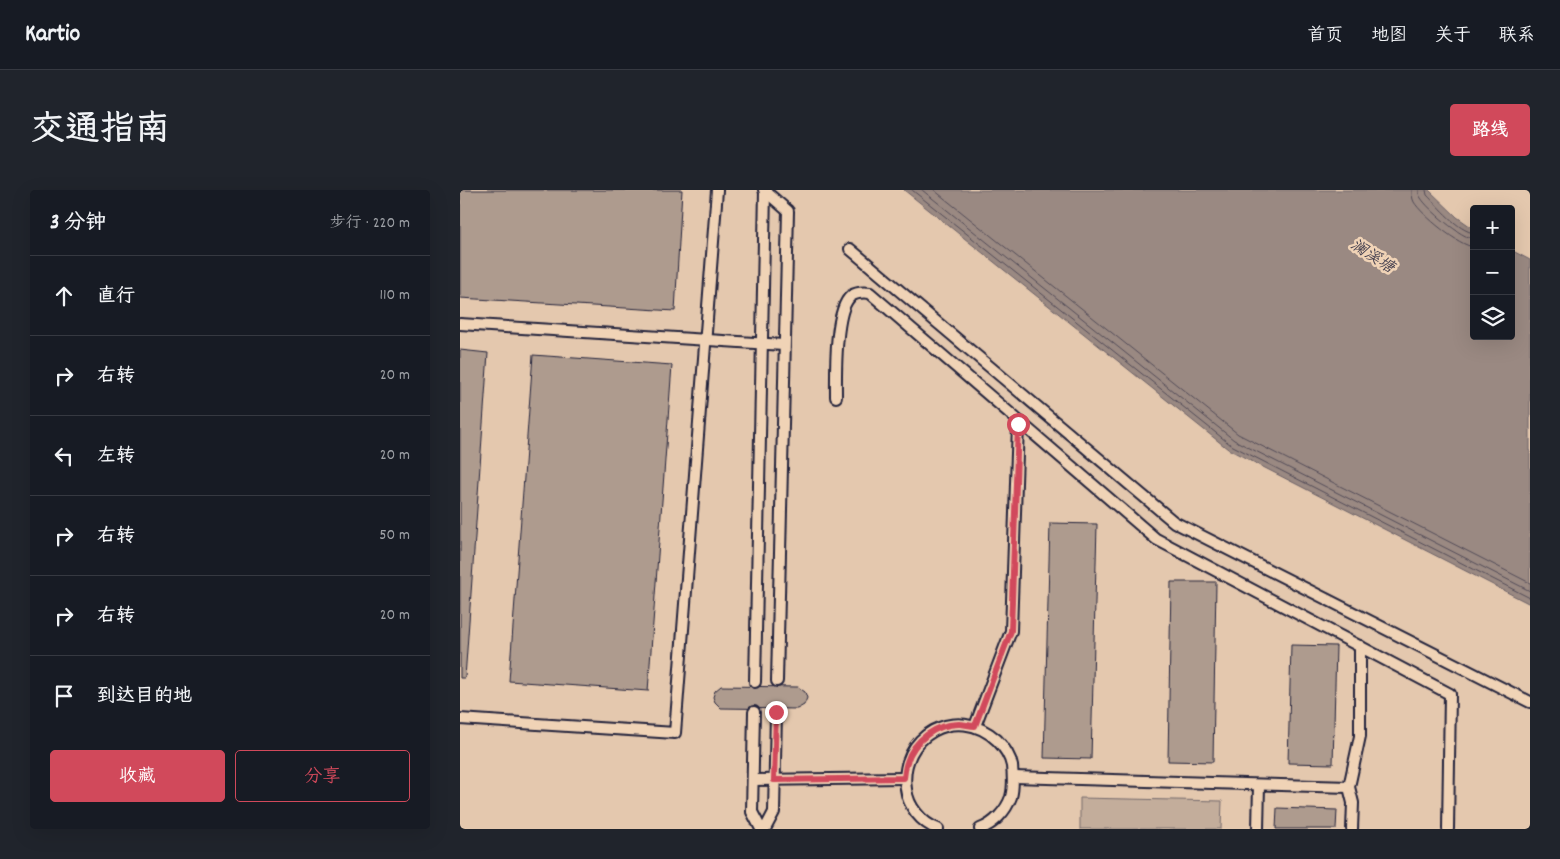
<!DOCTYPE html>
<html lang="zh">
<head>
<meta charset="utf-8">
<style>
  body { margin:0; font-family:Dekko,"LXGW WenKai TC",sans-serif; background:#20242c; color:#f1f3f6 }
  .controls { position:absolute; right:15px; top:15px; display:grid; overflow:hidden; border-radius:5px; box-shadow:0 5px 20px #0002 }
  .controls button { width:45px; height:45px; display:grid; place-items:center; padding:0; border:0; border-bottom:1px solid #363941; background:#171b24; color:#f1f3f6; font:25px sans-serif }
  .stop { position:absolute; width:15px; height:15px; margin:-11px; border:4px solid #d1495b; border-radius:50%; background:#fff }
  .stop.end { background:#d1495b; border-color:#fff; box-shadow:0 1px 5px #0008 }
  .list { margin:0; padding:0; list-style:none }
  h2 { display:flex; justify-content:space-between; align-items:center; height:65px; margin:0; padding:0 20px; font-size:21px }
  h2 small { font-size:16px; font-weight:400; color:#9ea1a6 }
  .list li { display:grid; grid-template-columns:32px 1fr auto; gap:15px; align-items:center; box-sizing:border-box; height:80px; padding:0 20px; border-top:1px solid #363941 }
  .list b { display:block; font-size:19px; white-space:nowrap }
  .list em { font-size:16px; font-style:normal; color:#9ea1a6 }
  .actions { display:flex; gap:10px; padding:15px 20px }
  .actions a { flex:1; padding:11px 0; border:1px solid #d1495b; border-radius:5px; text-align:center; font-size:18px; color:#d1495b }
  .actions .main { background:#d1495b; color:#fff }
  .icon { flex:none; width:28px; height:28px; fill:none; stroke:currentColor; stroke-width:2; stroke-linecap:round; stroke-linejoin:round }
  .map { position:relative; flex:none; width:1070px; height:639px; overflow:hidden; border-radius:5px }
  header { display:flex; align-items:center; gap:30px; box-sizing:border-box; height:70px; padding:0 25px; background:#171b24; border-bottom:1px solid #363941 }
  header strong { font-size:24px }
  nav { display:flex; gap:28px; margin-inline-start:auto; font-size:18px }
  .intro { display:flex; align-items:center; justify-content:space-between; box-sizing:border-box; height:120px; padding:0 30px }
  h1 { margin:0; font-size:35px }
  .button { padding:12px 22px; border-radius:5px; background:#d1495b; color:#fff; font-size:18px; font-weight:700 }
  main { display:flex; gap:30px; padding:0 30px }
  aside { flex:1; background:#171b24; border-radius:5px; box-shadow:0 5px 20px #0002 }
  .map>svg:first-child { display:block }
  .green { fill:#c3ad9b; stroke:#72686b }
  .water { fill:#9a8982; stroke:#6a6066 }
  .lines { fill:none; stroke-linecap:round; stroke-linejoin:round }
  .shore { stroke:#524b57; stroke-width:1 }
  .building { fill:#ae9b8e; stroke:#22223b }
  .service-casing { stroke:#22223b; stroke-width:14 }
  .service { stroke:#f0d3b6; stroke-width:10 }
  .route { stroke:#d1495b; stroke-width:6 }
  .labels { text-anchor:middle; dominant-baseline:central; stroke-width:5; stroke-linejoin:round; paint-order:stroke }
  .water-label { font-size:16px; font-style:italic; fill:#464150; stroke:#f0d3b6 }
</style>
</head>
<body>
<header>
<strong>Kartio</strong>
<nav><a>首页</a><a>地图</a><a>关于</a><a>联系</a></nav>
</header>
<div class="intro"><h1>交通指南</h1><a class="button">路线</a></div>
<main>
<aside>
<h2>3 分钟<small>步行 · 220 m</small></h2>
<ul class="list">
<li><svg class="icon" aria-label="ahead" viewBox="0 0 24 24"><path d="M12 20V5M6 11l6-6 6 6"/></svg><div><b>直行</b></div><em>110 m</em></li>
<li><svg class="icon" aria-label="right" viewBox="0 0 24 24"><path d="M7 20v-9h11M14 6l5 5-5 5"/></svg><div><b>右转</b></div><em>20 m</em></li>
<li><svg class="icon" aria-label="left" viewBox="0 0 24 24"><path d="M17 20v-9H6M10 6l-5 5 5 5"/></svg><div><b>左转</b></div><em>20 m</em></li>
<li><svg class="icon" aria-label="right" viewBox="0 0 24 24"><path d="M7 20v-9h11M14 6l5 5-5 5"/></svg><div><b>右转</b></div><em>50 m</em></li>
<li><svg class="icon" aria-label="right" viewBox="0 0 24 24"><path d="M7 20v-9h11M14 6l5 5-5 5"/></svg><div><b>右转</b></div><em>20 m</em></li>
<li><svg class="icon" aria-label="arrive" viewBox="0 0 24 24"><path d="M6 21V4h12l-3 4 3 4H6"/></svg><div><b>到达目的地</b></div></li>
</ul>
<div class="actions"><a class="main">收藏</a><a>分享</a></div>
</aside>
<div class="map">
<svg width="1070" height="639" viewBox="0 0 1070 639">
  <rect width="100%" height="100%" fill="#e4c8ae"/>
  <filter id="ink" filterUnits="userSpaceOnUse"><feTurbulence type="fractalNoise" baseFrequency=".02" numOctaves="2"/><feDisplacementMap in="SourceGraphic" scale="10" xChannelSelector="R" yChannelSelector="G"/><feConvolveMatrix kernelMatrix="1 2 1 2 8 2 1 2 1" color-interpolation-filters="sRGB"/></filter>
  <g filter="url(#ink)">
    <polygon class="green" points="620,608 762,611 761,639 620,639"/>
    <polygon class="water" points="444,0 969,0 997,27 1014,39 1014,146 1051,146 1051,60 1070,70 1070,414 768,259"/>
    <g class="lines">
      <g class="shore">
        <polyline points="452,0 771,255 1070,408"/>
        <polyline points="462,0 774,250 1070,401"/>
        <polyline points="474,0 778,244 1070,393"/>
        <path d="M952 0C952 4 952 8 954 12 962 25 999 56 1014 57"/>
        <path d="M959 0C959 4 959 5 961 8 968 19 1001 48 1014 49"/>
        <path d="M966 0 967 5C978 16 998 41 1014 43"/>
      </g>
    </g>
    <g class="building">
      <polygon points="0,0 222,0 215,121 0,108"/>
      <polygon points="0,160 28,163 5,488 0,488"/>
      <polygon points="73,165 212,175 188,501 49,491"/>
      <polygon points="590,333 637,334 631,569 584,568"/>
      <polygon points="711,392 756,392 753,572 708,571"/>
      <polygon points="831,455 876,456 873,574 828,573"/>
      <polygon points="261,496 338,497 345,502 347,508 344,515 337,519 261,518 255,512 253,507 255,501"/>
      <polygon points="817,618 877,620 876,639 816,639"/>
    </g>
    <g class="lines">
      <g class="service-casing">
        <g id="service">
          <polyline points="304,0 328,21 317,491"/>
          <polyline points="390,59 714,332 1070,512"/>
          <polyline points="0,134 324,155"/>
          <path d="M376 207C376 185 374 120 391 106 397 102 403 102 410 103L696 349 990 504 988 639"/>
          <polyline points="295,492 305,1"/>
          <polyline points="294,522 292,622 301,639"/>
          <polyline points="0,529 215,543 257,0"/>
          <polyline points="515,536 551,441 558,234"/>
          <polyline points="554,587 889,597"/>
          <polyline points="293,590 444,588"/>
          <polyline points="305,639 314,622 316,522"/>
          <path d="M478 639C461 633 448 616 446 599 438 546 497 513 537 550 544 557 550 566 552 576 553 586 554 597 551 607 546 621 534 634 520 639"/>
          <polyline points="798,639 799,595"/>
          <polyline points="892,639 893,613 889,597 900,546 900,456"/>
        </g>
      </g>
      <use href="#service" class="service"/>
    </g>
  </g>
  <g class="lines" filter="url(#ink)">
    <path class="route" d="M316 522 314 590 444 588C445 582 445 577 447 572 454 550 476 534 499 534 504 534 510 536 515 536L551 441 558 234"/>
  </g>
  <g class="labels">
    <g class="water-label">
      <text transform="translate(912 67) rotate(33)">澜溪塘</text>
    </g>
  </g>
</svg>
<div class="controls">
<button>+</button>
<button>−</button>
<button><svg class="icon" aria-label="layers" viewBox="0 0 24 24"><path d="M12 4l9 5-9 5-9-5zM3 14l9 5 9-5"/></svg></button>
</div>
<div class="stop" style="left:558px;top:234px"></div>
<div class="stop end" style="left:316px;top:522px"></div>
</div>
</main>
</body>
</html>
